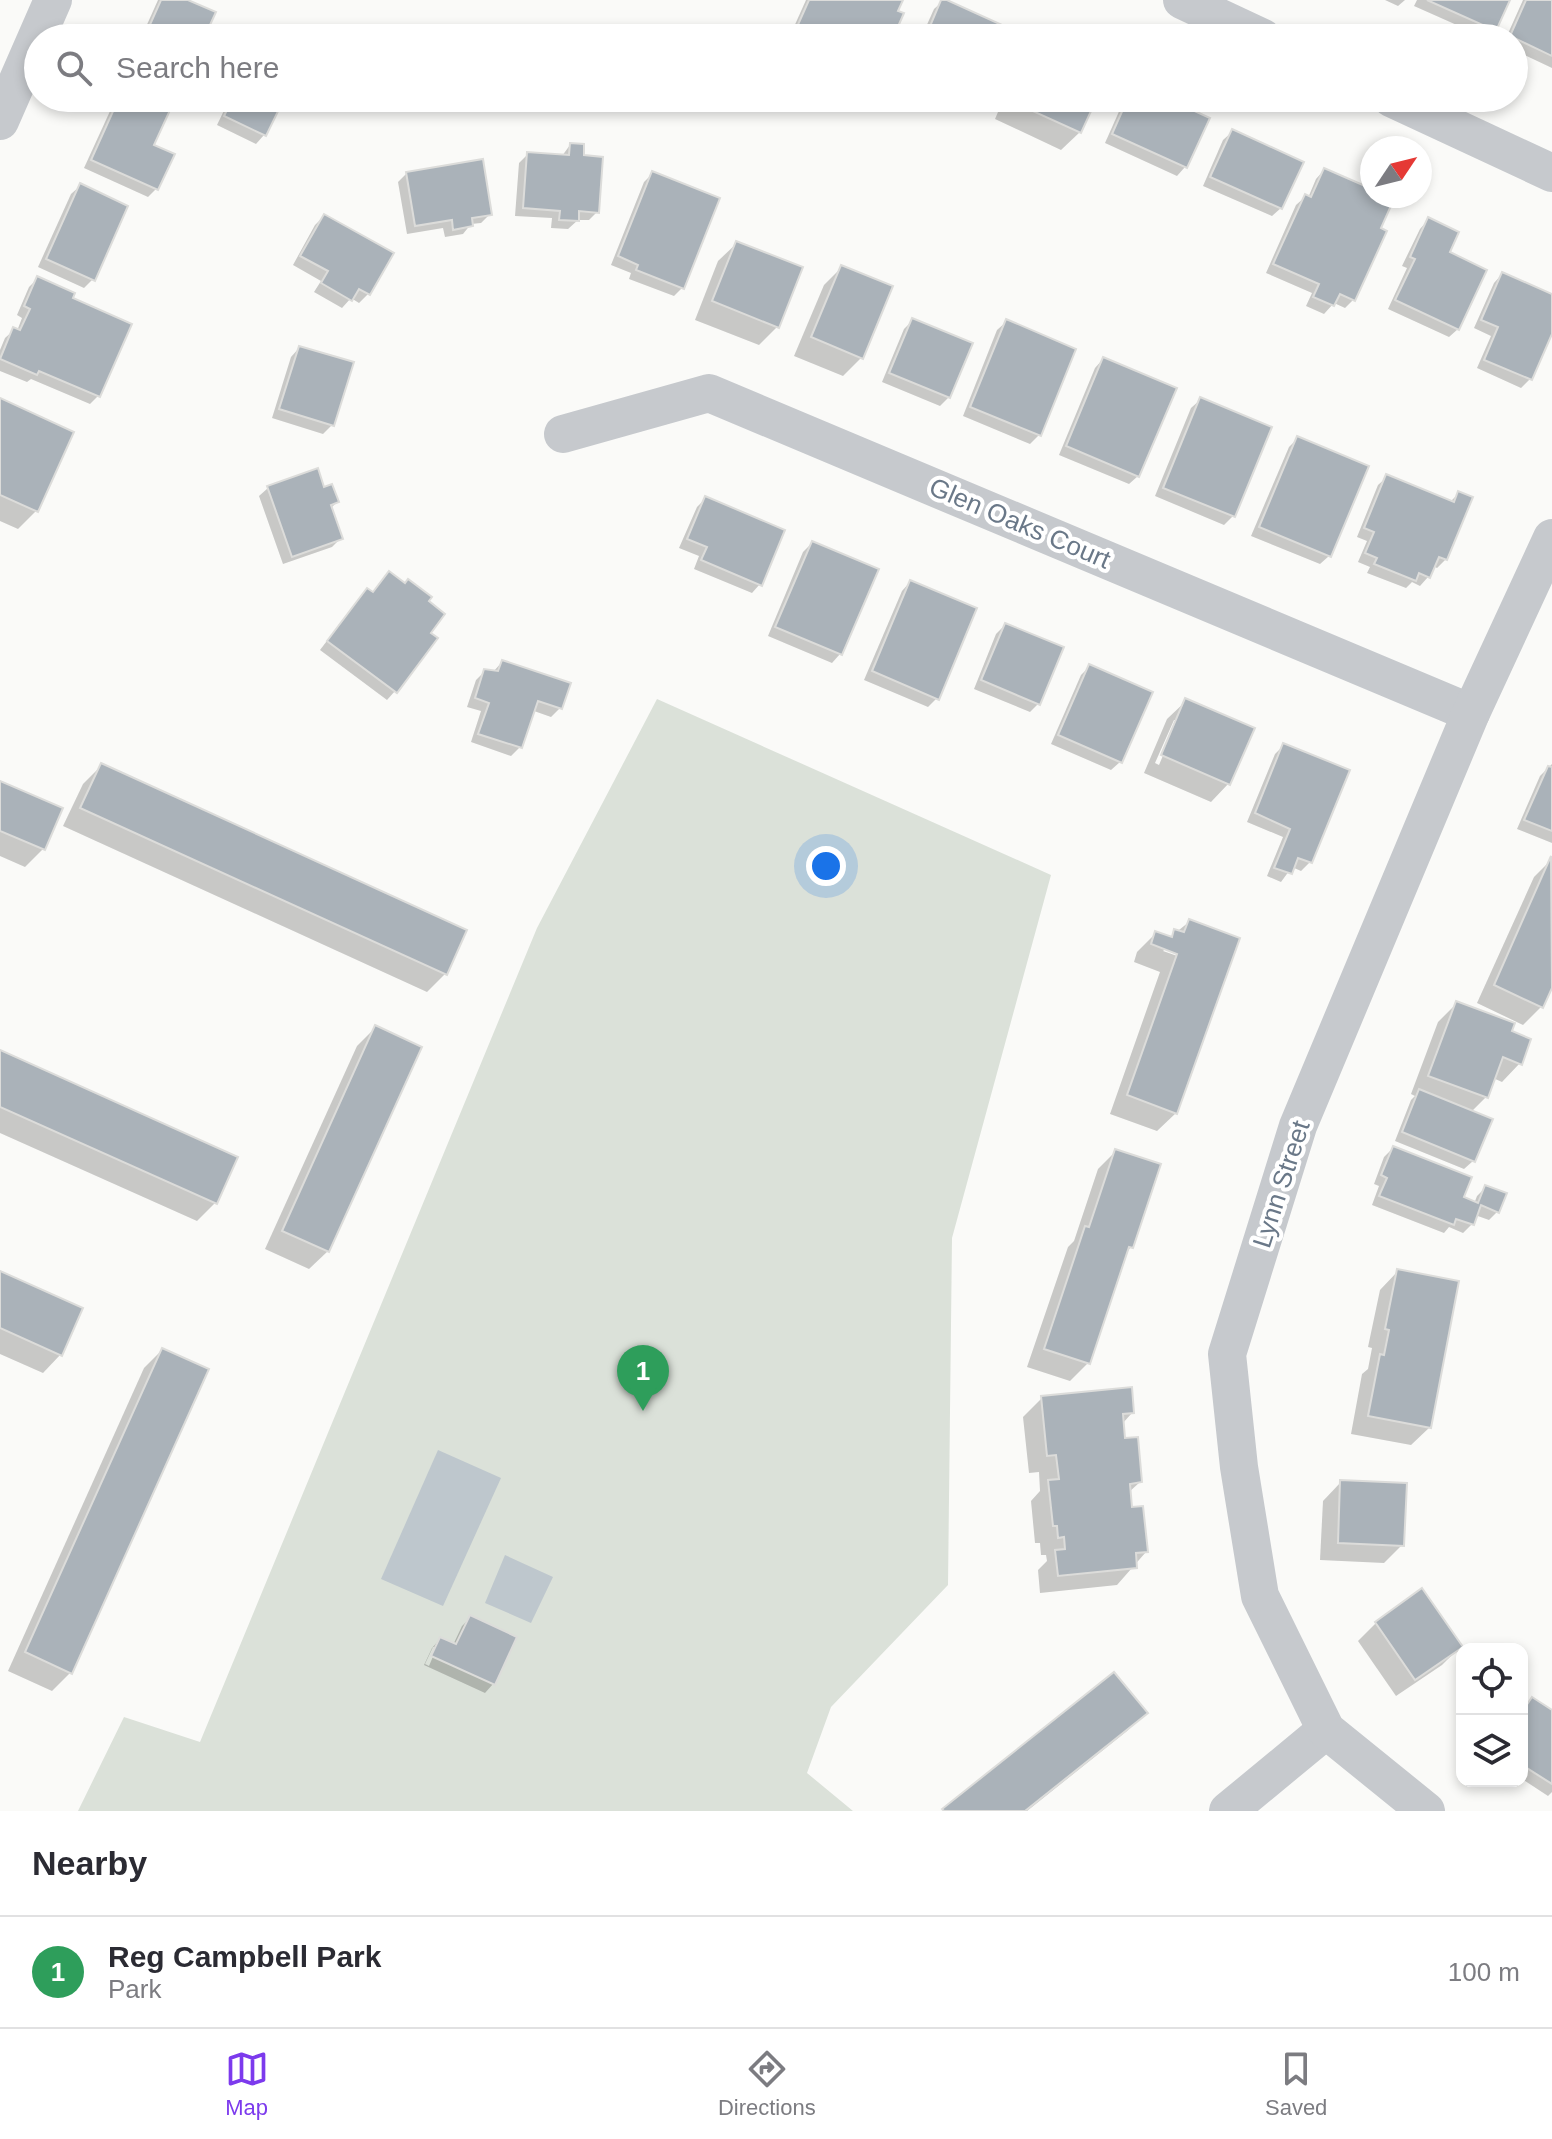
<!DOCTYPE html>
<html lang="en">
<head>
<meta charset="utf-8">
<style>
  body { margin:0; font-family:Helvetica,sans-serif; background:#f2f2f3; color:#2b2b33 }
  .controls { position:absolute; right:24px; bottom:24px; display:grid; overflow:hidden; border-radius:16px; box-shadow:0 4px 12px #0003 }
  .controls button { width:72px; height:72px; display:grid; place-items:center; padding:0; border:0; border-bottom:2px solid #e1e1e2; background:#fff; color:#2b2b33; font:40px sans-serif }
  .compass { position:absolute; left:1360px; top:136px; width:72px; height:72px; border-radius:50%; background:#fff; box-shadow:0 4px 12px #0003; rotate:55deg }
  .you { position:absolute; left:826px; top:866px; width:28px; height:28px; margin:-20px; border:6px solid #fff; border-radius:50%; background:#1a73e8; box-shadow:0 0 0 12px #1a73e833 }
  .badge { display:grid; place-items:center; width:52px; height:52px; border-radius:50%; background:#7c3aed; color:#fff; font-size:26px; font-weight:700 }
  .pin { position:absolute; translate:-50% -66px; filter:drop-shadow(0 2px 4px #0008) }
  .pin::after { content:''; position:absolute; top:42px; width:28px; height:24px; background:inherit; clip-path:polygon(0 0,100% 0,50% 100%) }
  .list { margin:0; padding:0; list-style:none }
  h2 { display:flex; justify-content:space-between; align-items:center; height:104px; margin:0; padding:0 32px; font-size:34px }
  h2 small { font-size:26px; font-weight:400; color:#7c7c81 }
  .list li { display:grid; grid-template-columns:52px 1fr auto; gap:24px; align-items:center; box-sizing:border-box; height:112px; padding:0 32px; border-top:2px solid #e1e1e2 }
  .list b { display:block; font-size:30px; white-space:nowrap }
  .list p { margin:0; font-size:26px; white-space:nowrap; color:#7c7c81 }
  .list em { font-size:26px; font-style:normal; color:#7c7c81 }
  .icon { flex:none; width:44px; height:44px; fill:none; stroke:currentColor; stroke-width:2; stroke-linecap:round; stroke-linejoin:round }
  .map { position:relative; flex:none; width:1552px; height:1811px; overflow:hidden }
  .search { position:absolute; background:#fff; box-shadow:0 4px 12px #0003; left:24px; right:24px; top:24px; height:88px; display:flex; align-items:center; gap:20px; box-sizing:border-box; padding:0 28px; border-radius:44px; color:#7c7c81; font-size:30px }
  .sheet { height:216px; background:#fff }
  nav { display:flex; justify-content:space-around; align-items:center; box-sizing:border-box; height:112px; border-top:2px solid #e1e1e2; background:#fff; font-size:22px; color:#7c7c81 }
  nav a { display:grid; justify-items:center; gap:4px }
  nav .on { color:#7c3aed }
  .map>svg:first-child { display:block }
  .green { fill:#dbe1d9 }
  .water { fill:#bec7cd }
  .shadow { fill:#0003; fill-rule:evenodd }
  .building { fill:#aab2b9; stroke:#dcdcda; stroke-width:2 }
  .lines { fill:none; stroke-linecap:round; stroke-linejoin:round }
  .minor { stroke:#c6c9cd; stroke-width:38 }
  .labels { text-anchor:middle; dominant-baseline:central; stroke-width:8; stroke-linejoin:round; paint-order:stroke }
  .street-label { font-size:26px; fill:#6a7888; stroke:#fff }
</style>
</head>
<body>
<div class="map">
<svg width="1552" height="1811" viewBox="0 0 1552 1811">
  <rect width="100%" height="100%" fill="#fafaf8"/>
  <polygon class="green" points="657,699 1051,875 952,1238 948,1585 831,1707 807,1773 853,1811 78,1811 124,1717 200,1742 537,928"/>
  <g class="water">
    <polygon points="438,1450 501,1478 443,1606 381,1579"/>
    <polygon points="505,1555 553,1577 531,1623 485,1603"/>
  </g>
  <g class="shadow">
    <polygon points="158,0 184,0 202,38 141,38"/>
    <polygon points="806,0 901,0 890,38 789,38"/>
    <polygon points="1385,0 1405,0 1398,6"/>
    <polygon points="1417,0 1507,0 1494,30 1486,38 1414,6"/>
    <polygon points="1523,0 1552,0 1552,68 1514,50 1514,38 1506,38"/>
    <polygon points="943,1 1007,38 921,38 934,9"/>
    <polygon points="116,98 145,98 156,189 148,197 84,168"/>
    <polygon points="230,98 271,98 264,135 256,144 217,125"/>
    <polygon points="1004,98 1095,98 1080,132 1061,150 995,119"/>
    <polygon points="1125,98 1161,98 1185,167 1177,176 1105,143"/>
    <polygon points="1232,132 1281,208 1272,216 1203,186 1223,140"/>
    <polygon points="570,145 581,157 597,212 589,220 578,220 568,229 551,228 552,218 515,216 519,163 528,154 562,156"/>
    <polygon points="1324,170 1372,192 1372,196 1382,196 1354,299 1345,308 1334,303 1324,314 1306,306 1312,293 1266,273 1296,205 1305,197 1308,198 1316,179"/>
    <polygon points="407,173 490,214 481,223 471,224 463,234 445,237 443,228 407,234 398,182"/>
    <polygon points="653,173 682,288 674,296 629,279 631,273 611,265 644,182"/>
    <polygon points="80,186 93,279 84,288 38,267 71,194"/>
    <polygon points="324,216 391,254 368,294 359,303 351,298 342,308 314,292 321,281 293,265 315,225"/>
    <polygon points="1428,220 1447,253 1458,329 1449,337 1388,309 1407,268 1402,266 1420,229"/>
    <polygon points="737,243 777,327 759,345 695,320 718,261"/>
    <polygon points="842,267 861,358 843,376 794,356 824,285"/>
    <polygon points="1502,274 1552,296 1552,329 1530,379 1521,388 1477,368 1491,336 1474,328 1494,283"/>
    <polygon points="38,278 70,299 98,396 90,404 31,379 27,382 0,371 0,350 5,338 14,330 17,331 22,318 17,315 29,287"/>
    <polygon points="912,321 949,397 940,406 882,382 904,329"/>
    <polygon points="1006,322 1039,435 1030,444 963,416 997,330"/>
    <polygon points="299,348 332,425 323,434 272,418 291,357"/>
    <polygon points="1103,359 1138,476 1129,484 1059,455 1095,368"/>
    <polygon points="0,400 36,511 18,529 0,521"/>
    <polygon points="1200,400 1269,428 1233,516 1224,525 1155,496 1191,408"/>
    <polygon points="1297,439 1329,556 1320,564 1251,536 1289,447"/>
    <polygon points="1387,477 1450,502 1459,493 1446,559 1437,568 1433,566 1428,577 1420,586 1412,582 1406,588 1367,573 1370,567 1358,562 1367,541 1357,537 1378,485"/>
    <polygon points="268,488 323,489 337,502 330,509 340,539 332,547 283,564 259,496"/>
    <polygon points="705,499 760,584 752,593 694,569 699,556 679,548 697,507"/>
    <polygon points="812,543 840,654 832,663 768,636 803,552"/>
    <polygon points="910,582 937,698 928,707 864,680 902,591"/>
    <polygon points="359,599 395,691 387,700 320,650"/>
    <polygon points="1005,625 1038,704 1030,712 974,689 996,634"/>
    <polygon points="502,662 560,708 551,717 534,711 520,747 511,756 471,742 481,711 467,707 476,680 485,671 493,672"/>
    <polygon points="1090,666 1120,762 1111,770 1051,744 1081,675"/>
    <path d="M1186 701 1229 783 1211 802 1144 773 1167 719ZM1174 720H1178L1159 765 1155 763Z"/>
    <polygon points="1284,745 1347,771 1310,862 1301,871 1292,867 1281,882 1267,876 1283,837 1247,822 1275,754"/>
    <polygon points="1552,764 1552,843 1517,829 1540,776"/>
    <polygon points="101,766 445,974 427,992 63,826 83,784"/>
    <polygon points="0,783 43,849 25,867 0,856"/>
    <polygon points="1552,859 1552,983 1542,1006 1523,1025 1477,1003 1534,877"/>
    <path d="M1189 922 1176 1113 1157 1131 1110 1114 1160 972 1134 962 1137 952 1156 933 1169 938ZM1166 948 1186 959 1163 951Z"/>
    <polygon points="1457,1003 1509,1033 1520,1063 1502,1082 1493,1078 1486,1097 1471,1112 1473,1161 1464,1169 1395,1141 1411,1100 1415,1096 1411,1094 1438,1022"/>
    <polygon points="375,1028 328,1251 309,1269 265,1249 357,1046"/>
    <polygon points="0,1052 215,1203 197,1221 0,1133"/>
    <polygon points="1393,1148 1461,1199 1474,1204 1477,1196 1486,1187 1497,1212 1489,1220 1475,1215 1472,1224 1463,1233 1449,1227 1444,1233 1372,1205 1379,1186 1374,1184 1384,1157"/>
    <polygon points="1116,1151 1131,1247 1125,1254 1088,1363 1070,1381 1027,1367 1068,1247 1074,1241 1098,1169"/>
    <polygon points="1398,1271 1430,1427 1411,1445 1351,1434 1362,1374 1368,1369 1372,1348 1368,1347 1380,1290"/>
    <polygon points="0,1273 61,1354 43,1373 0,1354"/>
    <polygon points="162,1350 70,1673 52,1691 8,1671 144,1368"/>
    <polygon points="1042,1398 1132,1413 1122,1424 1123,1440 1140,1482 1128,1493 1130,1510 1146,1552 1117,1585 1040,1593 1038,1570 1047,1561 1046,1555 1041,1555 1040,1543 1035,1543 1031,1501 1040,1491 1039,1472 1029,1473 1023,1417"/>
    <polygon points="1341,1482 1402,1545 1384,1563 1320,1560 1323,1501"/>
    <path d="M471 1617 493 1684 485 1693 424 1665 432 1648 440 1639 453 1645 462 1626ZM433 1647H437L429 1666 425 1664Z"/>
    <polygon points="1376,1623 1461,1646 1442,1665 1396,1696 1358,1641"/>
    <polygon points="1532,1700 1552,1713 1552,1792 1548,1796 1522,1779 1522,1710"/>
    <polygon points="1145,1713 1127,1731 1027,1811 943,1811"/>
  </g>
  <g class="building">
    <polygon points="161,0 188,0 216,12 204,38 144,38"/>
    <polygon points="809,0 903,0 898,11 904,13 893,38 792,38"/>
    <polygon points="941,0 947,0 1013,30 1009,38 925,38"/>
    <polygon points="1427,0 1510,0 1496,31"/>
    <polygon points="1526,0 1552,0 1552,56 1510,36"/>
    <polygon points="119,98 150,98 171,108 154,145 175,154 158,190 91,160"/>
    <polygon points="233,98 276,98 283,101 266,136 224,116"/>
    <polygon points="1012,98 1097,98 1081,133 1011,101"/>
    <polygon points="1128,98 1166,98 1210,118 1187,168 1112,134"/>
    <polygon points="1232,129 1304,162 1282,209 1210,177"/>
    <polygon points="570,143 584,144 584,155 603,157 599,213 579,211 579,221 559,220 560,211 523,208 527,152 569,155"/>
    <polygon points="483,159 492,215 472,218 473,226 453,230 452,220 415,226 406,172"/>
    <polygon points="1324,168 1372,189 1372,196 1386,196 1394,199 1381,228 1387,231 1355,301 1340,294 1334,306 1313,297 1319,284 1273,264 1305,194 1311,197"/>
    <polygon points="652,171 720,198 684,289 636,270 638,265 618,256"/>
    <polygon points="80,183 128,206 95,281 46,259"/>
    <polygon points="324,214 394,253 370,295 359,289 352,301 321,283 328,271 300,256"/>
    <polygon points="1428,217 1459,232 1450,252 1487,270 1459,330 1395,300 1415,259 1410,257"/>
    <polygon points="736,241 803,267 779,328 712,301"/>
    <polygon points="841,265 893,286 863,359 811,337"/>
    <polygon points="1502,272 1552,294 1552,334 1532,380 1484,360 1498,327 1481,320"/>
    <polygon points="37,276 75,293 73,298 132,324 100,397 39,371 37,375 0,359 13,327 20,330 30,309 24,306"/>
    <polygon points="912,318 973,343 950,398 889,373"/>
    <polygon points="1006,319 1076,349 1041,436 970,407"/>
    <polygon points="299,346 354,362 334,426 279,409"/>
    <polygon points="1103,357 1177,388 1139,477 1066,446"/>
    <polygon points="1200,397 1272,427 1235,517 1163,488"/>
    <polygon points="0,398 74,432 38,512 0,495"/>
    <polygon points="1297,436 1369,466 1331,557 1259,527"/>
    <polygon points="318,468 324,487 332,484 339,502 331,505 343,539 292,557 267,486"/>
    <polygon points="1386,474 1454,502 1458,491 1473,497 1447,560 1439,557 1430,578 1419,573 1416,581 1374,564 1377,558 1365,553 1374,532 1364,528"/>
    <polygon points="705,496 785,530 762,586 701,560 707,547 687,539"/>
    <polygon points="812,541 879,569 842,655 775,627"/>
    <polygon points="389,571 405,583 408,579 432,597 429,601 445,614 431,633 438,638 397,693 327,641 367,588 373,592"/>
    <polygon points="910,580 977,608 939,700 872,671"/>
    <polygon points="1005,623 1064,647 1040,705 981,680"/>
    <polygon points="502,660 571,683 562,709 538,701 522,748 478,734 489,703 475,698 484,669 498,671"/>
    <polygon points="1089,664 1153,692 1122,763 1058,735"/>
    <polygon points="1185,698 1255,728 1230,785 1161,755"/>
    <polygon points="1283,743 1350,770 1312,863 1298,858 1292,874 1274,868 1290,829 1255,813"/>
    <polygon points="101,763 467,930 447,975 80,808"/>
    <polygon points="1548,766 1552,767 1552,831 1524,820"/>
    <polygon points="0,781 63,808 45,850 0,831"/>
    <polygon points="1551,856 1552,988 1543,1008 1494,985"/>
    <polygon points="1189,919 1240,938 1177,1114 1127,1095 1177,954 1151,944 1155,931 1172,937 1174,929 1184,932"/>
    <polygon points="1456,1001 1515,1023 1512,1031 1531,1039 1522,1065 1503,1057 1488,1098 1428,1076"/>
    <polygon points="375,1025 422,1047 329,1252 282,1231"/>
    <polygon points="0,1050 238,1157 217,1204 0,1107"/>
    <polygon points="1419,1089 1493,1119 1475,1162 1402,1132"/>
    <polygon points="1393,1146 1472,1177 1464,1197 1478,1203 1485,1185 1507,1193 1499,1213 1481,1205 1474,1225 1456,1219 1454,1225 1379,1196 1387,1178 1381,1175"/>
    <polygon points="1115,1149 1161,1164 1133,1248 1129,1247 1090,1364 1044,1349 1085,1226 1089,1227"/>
    <polygon points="1397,1269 1459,1281 1431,1428 1368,1416 1380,1354 1384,1355 1389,1330 1385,1329"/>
    <polygon points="0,1271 83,1308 62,1356 0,1328"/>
    <polygon points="162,1348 209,1369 72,1674 25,1652"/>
    <polygon points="1132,1387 1134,1413 1123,1414 1125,1438 1138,1437 1142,1482 1130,1484 1132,1507 1143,1506 1148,1552 1136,1553 1137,1568 1058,1576 1055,1550 1065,1549 1064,1537 1058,1538 1057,1526 1053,1526 1048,1480 1059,1479 1056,1455 1047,1456 1041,1396"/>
    <polygon points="1340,1480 1407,1483 1404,1546 1338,1543"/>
    <polygon points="1422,1588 1463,1647 1415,1680 1375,1622"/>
    <polygon points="470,1615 517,1637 495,1685 431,1656 440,1637 456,1644"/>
    <polygon points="1114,1672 1148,1713 1025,1811 944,1811 942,1809"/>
    <polygon points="1532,1697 1552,1710 1552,1784 1522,1765 1522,1712"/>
  </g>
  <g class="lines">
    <g class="minor">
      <polyline points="1182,0 1263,38"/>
      <polyline points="1391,98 1552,173"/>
      <polyline points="0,121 53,0"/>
      <polyline points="563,434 709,393 1471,713"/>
      <polyline points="1228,1811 1326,1730"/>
      <polyline points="1426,1811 1326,1730 1260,1596 1239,1467 1227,1354 1298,1126 1471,713 1552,538"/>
    </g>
  </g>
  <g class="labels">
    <g class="street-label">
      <text transform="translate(1020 523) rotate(23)">Glen Oaks Court</text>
      <text transform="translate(1281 1184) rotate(-72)">Lynn Street</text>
    </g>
  </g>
</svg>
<div class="controls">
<button><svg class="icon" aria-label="locate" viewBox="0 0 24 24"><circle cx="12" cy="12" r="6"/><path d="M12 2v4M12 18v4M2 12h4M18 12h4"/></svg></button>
<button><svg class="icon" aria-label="layers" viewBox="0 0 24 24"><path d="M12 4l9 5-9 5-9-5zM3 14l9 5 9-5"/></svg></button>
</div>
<svg class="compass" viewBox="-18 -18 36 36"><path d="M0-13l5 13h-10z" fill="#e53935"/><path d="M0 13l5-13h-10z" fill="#7c7c81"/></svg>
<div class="you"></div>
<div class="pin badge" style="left:643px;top:1411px;background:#2e9e5b">1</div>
<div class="search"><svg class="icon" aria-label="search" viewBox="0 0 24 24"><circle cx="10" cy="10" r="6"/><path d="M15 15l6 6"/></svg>Search here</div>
</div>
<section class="sheet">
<h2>Nearby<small></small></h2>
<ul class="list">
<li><span class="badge" style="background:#2e9e5b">1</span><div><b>Reg Campbell Park</b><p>Park</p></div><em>100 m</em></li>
</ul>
</section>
<nav>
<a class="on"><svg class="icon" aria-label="map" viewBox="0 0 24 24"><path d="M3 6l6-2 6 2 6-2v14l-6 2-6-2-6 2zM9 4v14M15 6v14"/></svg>Map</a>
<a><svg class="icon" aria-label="directions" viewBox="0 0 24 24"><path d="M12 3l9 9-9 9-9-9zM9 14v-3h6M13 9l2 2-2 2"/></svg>Directions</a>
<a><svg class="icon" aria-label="saved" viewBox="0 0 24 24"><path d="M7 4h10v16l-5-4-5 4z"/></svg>Saved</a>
</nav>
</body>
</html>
